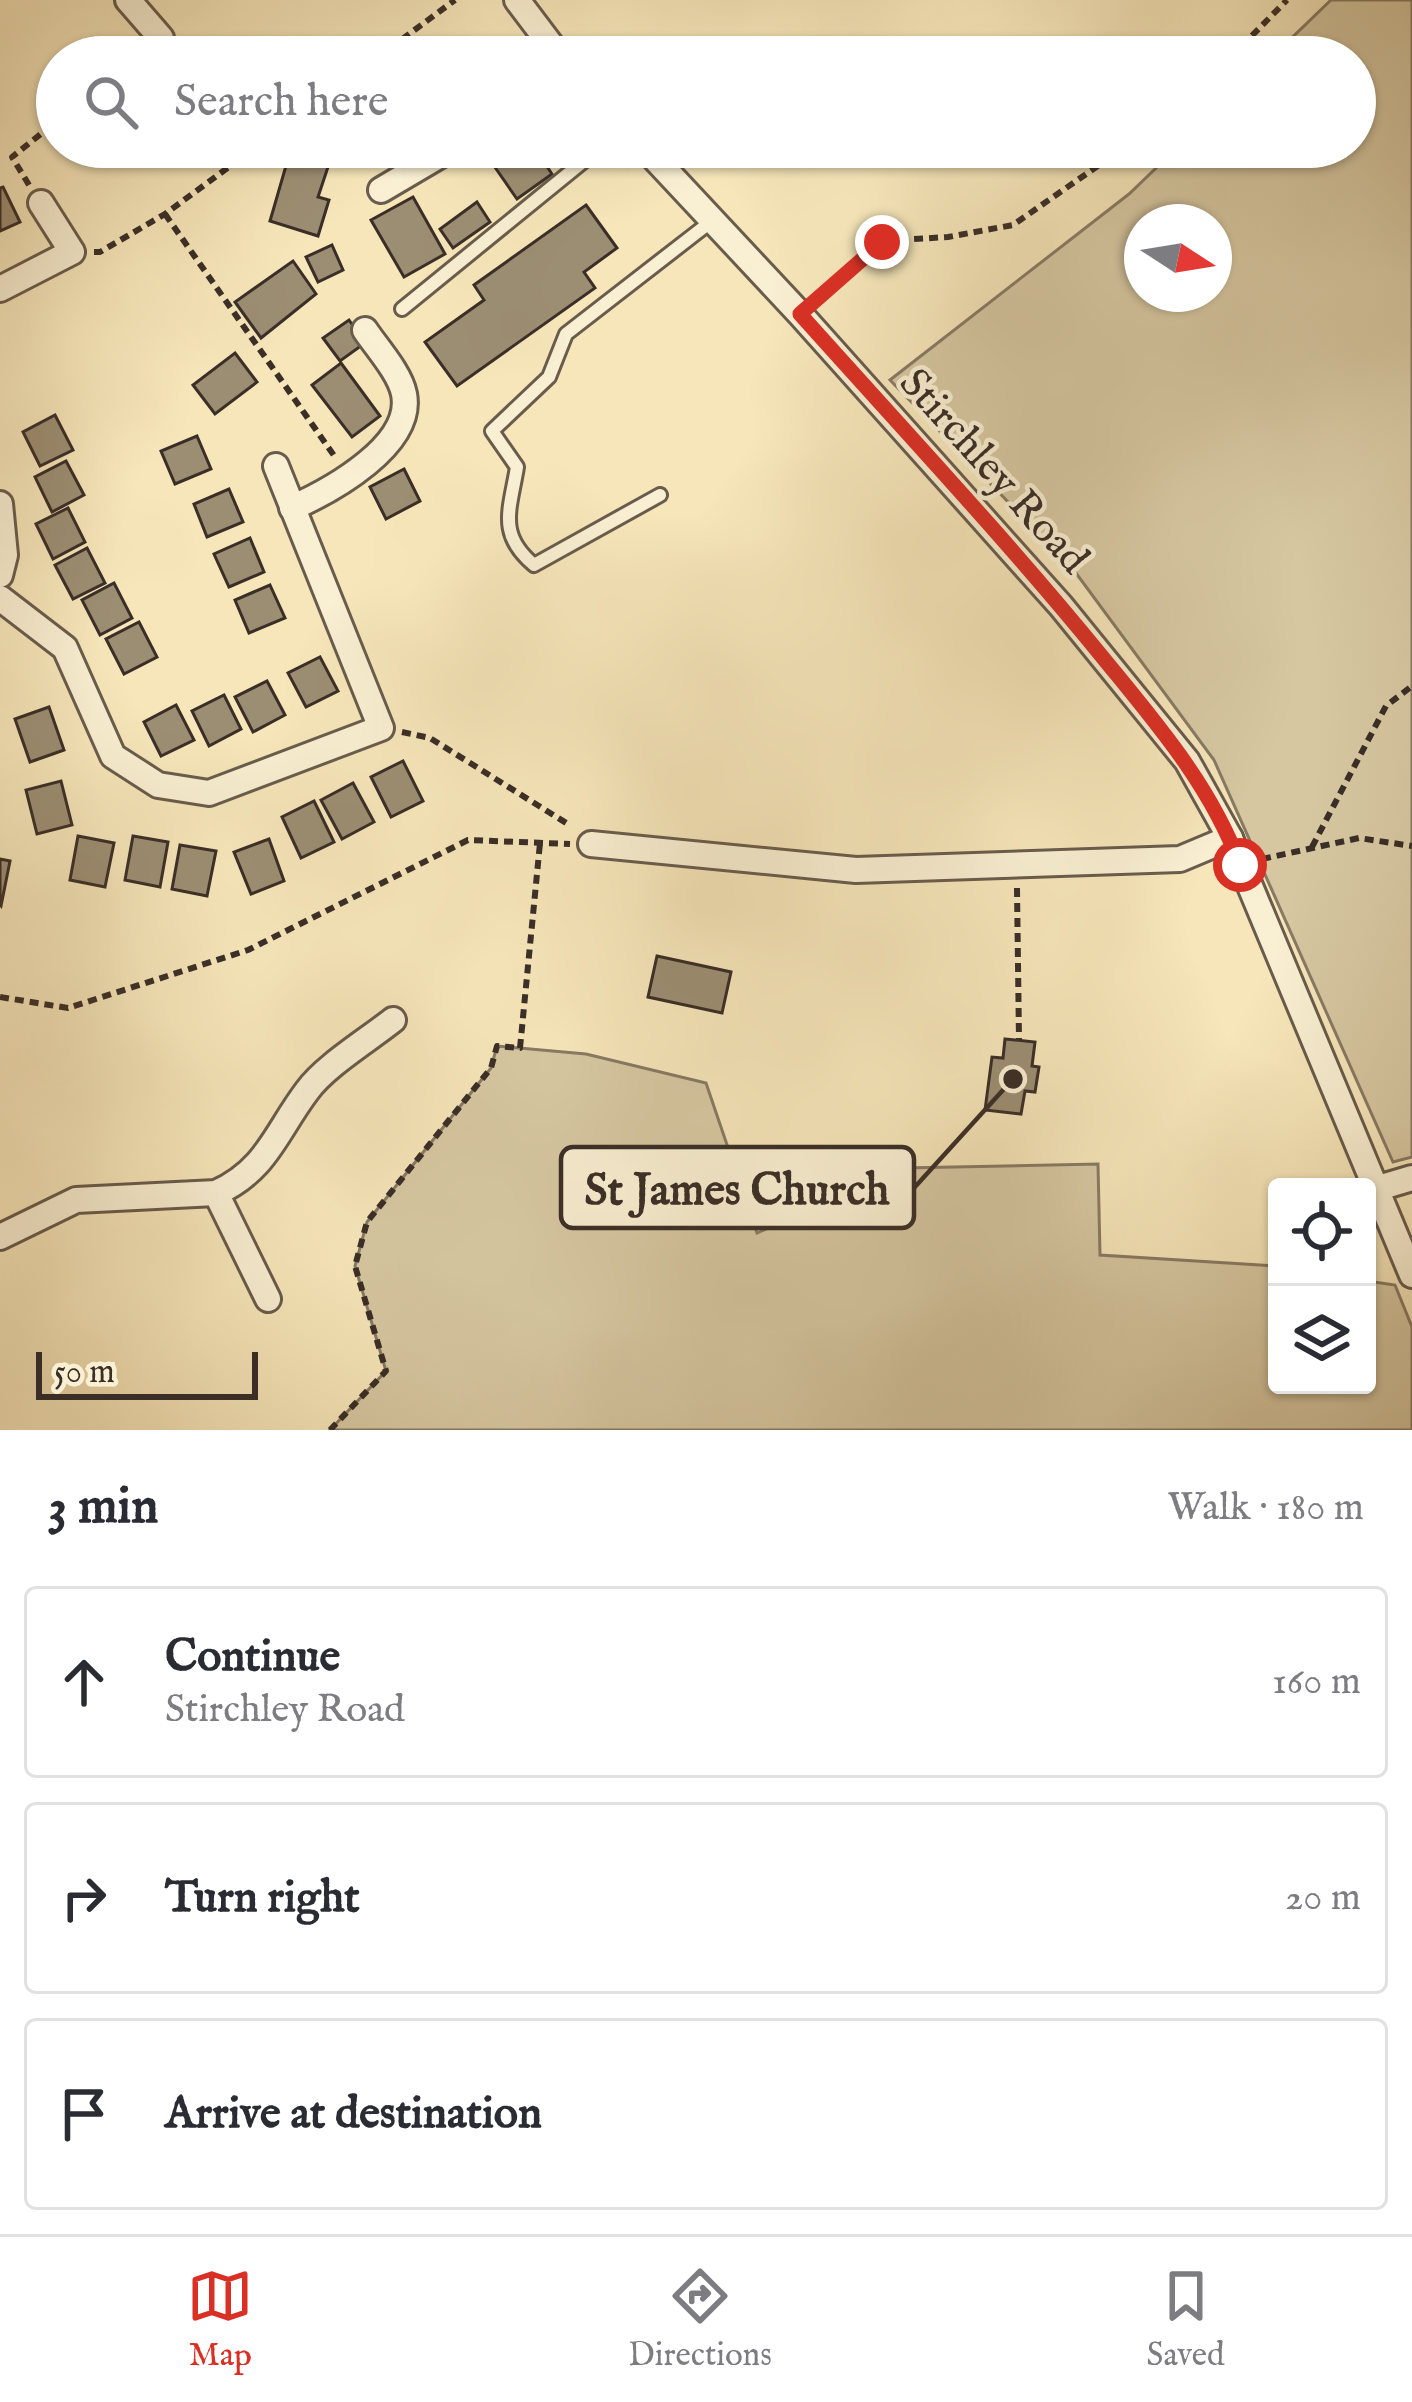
<!DOCTYPE html>
<html lang="en">
<head>
<meta charset="utf-8">
<style>
  body { margin:0; font-family:"IM FELL English",serif; background:#f2f2f3; color:#2b2b33 }
  .controls { position:absolute; right:36px; bottom:36px; display:grid; overflow:hidden; border-radius:12px; box-shadow:0 3px 9px #0004 }
  .controls button { width:108px; height:108px; display:grid; place-items:center; padding:0; border:0; border-bottom:3px solid #e1e1e2; background:#fff; color:#2b2b33; font:60px sans-serif }
  .compass { position:absolute; left:1124px; top:204px; width:108px; height:108px; border-radius:50%; background:#fff; box-shadow:0 3px 9px #0004; rotate:102deg }
  .scale { position:absolute; left:36px; bottom:30px; width:222px; box-sizing:border-box; padding-left:12px; border:6px solid #3a2e27; border-top:0; font-size:33px; line-height:42px; white-space:nowrap; color:#3a2e27; -webkit-text-stroke:9px #f9efd2; paint-order:stroke }
  .stop { position:absolute; width:36px; height:36px; margin:-27px; border:9px solid #d93025; border-radius:50%; background:#fff }
  .stop.end { background:#d93025; border-color:#fff; box-shadow:0 3px 12px #0008 }
  .list { margin:0; padding:0; list-style:none }
  h2 { display:flex; justify-content:space-between; align-items:center; height:156px; margin:0; padding:0 48px; font-size:51px }
  h2 small { font-size:39px; font-weight:400; color:#7c7c81 }
  .list li { display:grid; grid-template-columns:78px 1fr auto; gap:36px; align-items:center; box-sizing:border-box; height:192px; margin:0 24px 24px; padding:0 24px; border:3px solid #e1e1e2; border-radius:12px }
  .list b { display:block; font-size:45px; white-space:nowrap }
  .list p { margin:0; font-size:39px; white-space:nowrap; color:#7c7c81 }
  .list em { font-size:39px; font-style:normal; color:#7c7c81 }
  .icon { flex:none; width:66px; height:66px; fill:none; stroke:currentColor; stroke-width:2; stroke-linecap:round; stroke-linejoin:round }
  .map { position:relative; flex:none; width:1412px; height:1430px; overflow:hidden }
  .search { position:absolute; background:#fff; box-shadow:0 3px 9px #0004; left:36px; right:36px; top:36px; height:132px; display:flex; align-items:center; gap:30px; box-sizing:border-box; padding:0 42px; border-radius:66px; color:#7c7c81; font-size:45px }
  .sheet { height:804px; background:#fff }
  nav { display:flex; justify-content:space-around; align-items:center; box-sizing:border-box; height:168px; border-top:3px solid #e1e1e2; background:#fff; font-size:33px; color:#7c7c81 }
  nav a { display:grid; justify-items:center; gap:6px }
  nav .on { color:#d93025 }
  .map>svg:first-child { display:block }
  .green { fill:#d6c7a1; stroke:#887a64; stroke-width:3; fill-rule:evenodd }
  .building { fill:#9c8e73; stroke:#3a2e27; stroke-width:3 }
  .lines { fill:none; stroke-linecap:round; stroke-linejoin:round }
  .service-casing { stroke:#695c4c; stroke-width:18 }
  .minor-casing { stroke:#695c4c; stroke-width:30 }
  .path { stroke:#3a2e27; stroke-width:6; stroke-dasharray:9 6; stroke-linecap:butt }
  .service { stroke:#f9efd2; stroke-width:12 }
  .minor { stroke:#f9efd2; stroke-width:24 }
  .route { stroke:#d93025; stroke-width:15 }
  .labels { text-anchor:middle; dominant-baseline:central; stroke-width:9; stroke-linejoin:round; paint-order:stroke }
  .street-label { font-size:42px; fill:#3a2e27; stroke:#f9efd2 }
  .leader { fill:none; stroke:#3a2e27; stroke-width:4.5 }
  .callout-dot { fill:#3a2e27; stroke:#f9efd2; stroke-width:4.5 }
  .callout { fill:#f9efd2; stroke:#3a2e27; stroke-width:4.5 }
  .callout-label { font-size:45px; text-anchor:middle; font-weight:bold; fill:#3a2e27 }
</style>
</head>
<body>
<div class="map">
<svg width="1412" height="1430" viewBox="0 0 1412 1430">
  <rect width="100%" height="100%" fill="#f6e6ba"/>
  <filter id="stains"><feTurbulence type="fractalNoise" baseFrequency=".00167" numOctaves="4"/><feColorMatrix values="0 0 0 0 .2 0 0 0 0 .09 0 0 0 0 .02 0 0 0 .5 -.17"/></filter>
  <radialGradient id="worn" r=".72"><stop offset=".6" stop-color="#630" stop-opacity="0"/><stop offset="1" stop-color="#630" stop-opacity=".3"/></radialGradient>
  <g class="green">
    <path d="M1331 0H1412V1157L1393 1162 1214 760 1073 569 890 380 1129 194 1178 147H1355V57H1272ZM1142 222H1214V294H1142Z"/>
    <polygon points="497,1046 586,1054 706,1083 757,1233 902,1168 1098,1164 1100,1255 1277,1266 1277,1385 1367,1385 1367,1281 1395,1285 1412,1327 1412,1430 330,1430 386,1371 355,1266 367,1222 491,1068"/>
  </g>
  <g class="building">
    <polygon points="478,47 479,57 448,57 447,50"/>
    <polygon points="515,147 534,147 552,174 517,199 492,163"/>
    <polygon points="290,152 329,164 318,197 329,200 318,236 270,221"/>
    <polygon points="3,187 20,222 0,231 0,188"/>
    <polygon points="413,197 445,254 404,277 371,220"/>
    <polygon points="477,202 490,222 453,248 440,229"/>
    <polygon points="586,205 617,248 584,272 595,288 457,386 425,342 484,300 474,285"/>
    <polygon points="332,245 343,270 318,282 306,257"/>
    <polygon points="293,261 316,294 261,338 235,302"/>
    <polygon points="349,320 365,343 340,361 323,338"/>
    <polygon points="235,353 257,382 215,414 193,385"/>
    <polygon points="341,363 380,416 352,437 312,385"/>
    <polygon points="55,415 73,450 40,466 23,432"/>
    <polygon points="197,436 211,469 175,484 161,451"/>
    <polygon points="66,461 84,495 52,512 35,477"/>
    <polygon points="404,469 420,501 386,519 370,487"/>
    <polygon points="229,489 243,522 207,537 194,504"/>
    <polygon points="68,508 85,542 53,559 36,524"/>
    <polygon points="250,538 264,572 229,587 214,554"/>
    <polygon points="87,548 105,583 73,599 55,565"/>
    <polygon points="114,583 132,618 100,635 82,600"/>
    <polygon points="270,585 285,618 249,633 235,600"/>
    <polygon points="139,622 157,657 124,674 106,639"/>
    <polygon points="320,657 338,691 306,707 288,673"/>
    <polygon points="267,681 285,715 253,732 235,697"/>
    <polygon points="224,695 241,729 209,746 192,711"/>
    <polygon points="176,705 194,740 161,756 144,722"/>
    <polygon points="49,707 64,750 30,762 15,719"/>
    <polygon points="403,761 423,801 391,817 371,777"/>
    <polygon points="61,781 72,825 37,834 26,790"/>
    <polygon points="353,783 374,822 342,839 321,800"/>
    <polygon points="314,801 334,842 301,858 282,817"/>
    <polygon points="78,836 114,843 105,887 70,880"/>
    <polygon points="133,836 168,842 160,887 125,880"/>
    <polygon points="269,839 284,881 251,894 234,852"/>
    <polygon points="180,845 216,851 207,896 172,889"/>
    <polygon points="0,859 10,861 1,906 0,905"/>
    <polygon points="657,956 731,972 722,1013 648,997"/>
    <polygon points="1005,1039 1035,1042 1032,1066 1039,1067 1035,1092 1025,1091 1021,1114 985,1110 992,1057 1003,1058"/>
  </g>
  <g class="lines">
    <g class="service-casing">
      <g id="service">
        <polyline points="402,309 601,147"/>
        <path d="M660 495 534 565C497 534 510 510 517 467L492 431 549 377 566 334 713 220"/>
      </g>
    </g>
    <g class="minor-casing">
      <g id="minor">
        <polyline points="128,0 161,38"/>
        <polyline points="517,0 560,57"/>
        <polyline points="644,147 800,314 1061,606 1187,761 1230,838 1412,1275"/>
        <polyline points="381,190 454,147"/>
        <polyline points="0,289 72,252 41,203"/>
        <polyline points="0,504 5,555 0,575"/>
        <path d="M292 508C332 490 414 445 404 394 400 373 377 348 365 330"/>
        <polyline points="0,598 65,648 113,756 158,785 209,793 381,728 276,466"/>
        <polyline points="591,844 856,870 1180,859 1230,838"/>
        <polyline points="1375,1189 1412,1178"/>
        <polyline points="216,1193 268,1299"/>
        <path d="M0 1237 76 1200 216 1193C267 1170 276 1132 307 1091 325 1066 368 1040 393 1020"/>
      </g>
    </g>
    <g class="path">
      <polyline points="378,57 455,0"/>
      <polyline points="1231,57 1287,0"/>
      <polyline points="29,185 12,157 57,121"/>
      <polyline points="165,214 335,457"/>
      <polyline points="94,252 100,252 165,214 256,147"/>
      <polyline points="816,299 882,241 948,237 1013,225 1125,147"/>
      <polyline points="402,732 430,738 571,826"/>
      <polyline points="1312,847 1386,706 1412,686"/>
      <polyline points="1262,859 1359,838 1412,846"/>
      <polyline points="1017,888 1019,1040"/>
      <polyline points="0,997 68,1008 248,950 468,840 570,844"/>
      <polyline points="330,1430 386,1371 355,1266 367,1222 491,1068 497,1046 520,1048 540,843"/>
    </g>
    <use href="#service" class="service"/>
    <use href="#minor" class="minor"/>
  </g>
  <g class="lines">
    <path class="route" d="M882 242 800 314C902 428 1007 540 1104 659 1157 724 1211 786 1240 865"/>
  </g>
  <g class="labels">
    <g class="street-label">
      <text transform="translate(993 472) rotate(48)">Stirchley Road</text>
    </g>
  </g>
  <path class="leader" d="M1013 1079L914 1188"/>
  <circle class="callout-dot" cx="1013" cy="1079" r="12"/>
  <rect class="callout" x="561" y="1147" width="353" height="81" rx="12"/>
  <g class="callout-label">
    <text x="737" y="1204">St James Church</text>
  </g>
  <rect width="100%" height="100%" filter="url(#stains)"/>
  <rect width="100%" height="100%" fill="url(#worn)"/>
</svg>
<div class="controls">
<button><svg class="icon" aria-label="locate" viewBox="0 0 24 24"><circle cx="12" cy="12" r="6"/><path d="M12 2v4M12 18v4M2 12h4M18 12h4"/></svg></button>
<button><svg class="icon" aria-label="layers" viewBox="0 0 24 24"><path d="M12 4l9 5-9 5-9-5zM3 14l9 5 9-5"/></svg></button>
</div>
<svg class="compass" viewBox="-18 -18 36 36"><path d="M0-13l5 13h-10z" fill="#e53935"/><path d="M0 13l5-13h-10z" fill="#7c7c81"/></svg>
<div class="scale">50 m</div>
<div class="stop" style="left:1240px;top:865px"></div>
<div class="stop end" style="left:882px;top:242px"></div>
<div class="search"><svg class="icon" aria-label="search" viewBox="0 0 24 24"><circle cx="10" cy="10" r="6"/><path d="M15 15l6 6"/></svg>Search here</div>
</div>
<section class="sheet">
<h2>3 min<small>Walk · 180 m</small></h2>
<ul class="list">
<li><svg class="icon" aria-label="ahead" viewBox="0 0 24 24"><path d="M12 20V5M6 11l6-6 6 6"/></svg><div><b>Continue</b><p>Stirchley Road</p></div><em>160 m</em></li>
<li><svg class="icon" aria-label="right" viewBox="0 0 24 24"><path d="M7 20v-9h11M14 6l5 5-5 5"/></svg><div><b>Turn right</b></div><em>20 m</em></li>
<li><svg class="icon" aria-label="arrive" viewBox="0 0 24 24"><path d="M6 21V4h12l-3 4 3 4H6"/></svg><div><b>Arrive at destination</b></div></li>
</ul>
</section>
<nav>
<a class="on"><svg class="icon" aria-label="map" viewBox="0 0 24 24"><path d="M3 6l6-2 6 2 6-2v14l-6 2-6-2-6 2zM9 4v14M15 6v14"/></svg>Map</a>
<a><svg class="icon" aria-label="directions" viewBox="0 0 24 24"><path d="M12 3l9 9-9 9-9-9zM9 14v-3h6M13 9l2 2-2 2"/></svg>Directions</a>
<a><svg class="icon" aria-label="saved" viewBox="0 0 24 24"><path d="M7 4h10v16l-5-4-5 4z"/></svg>Saved</a>
</nav>
</body>
</html>
